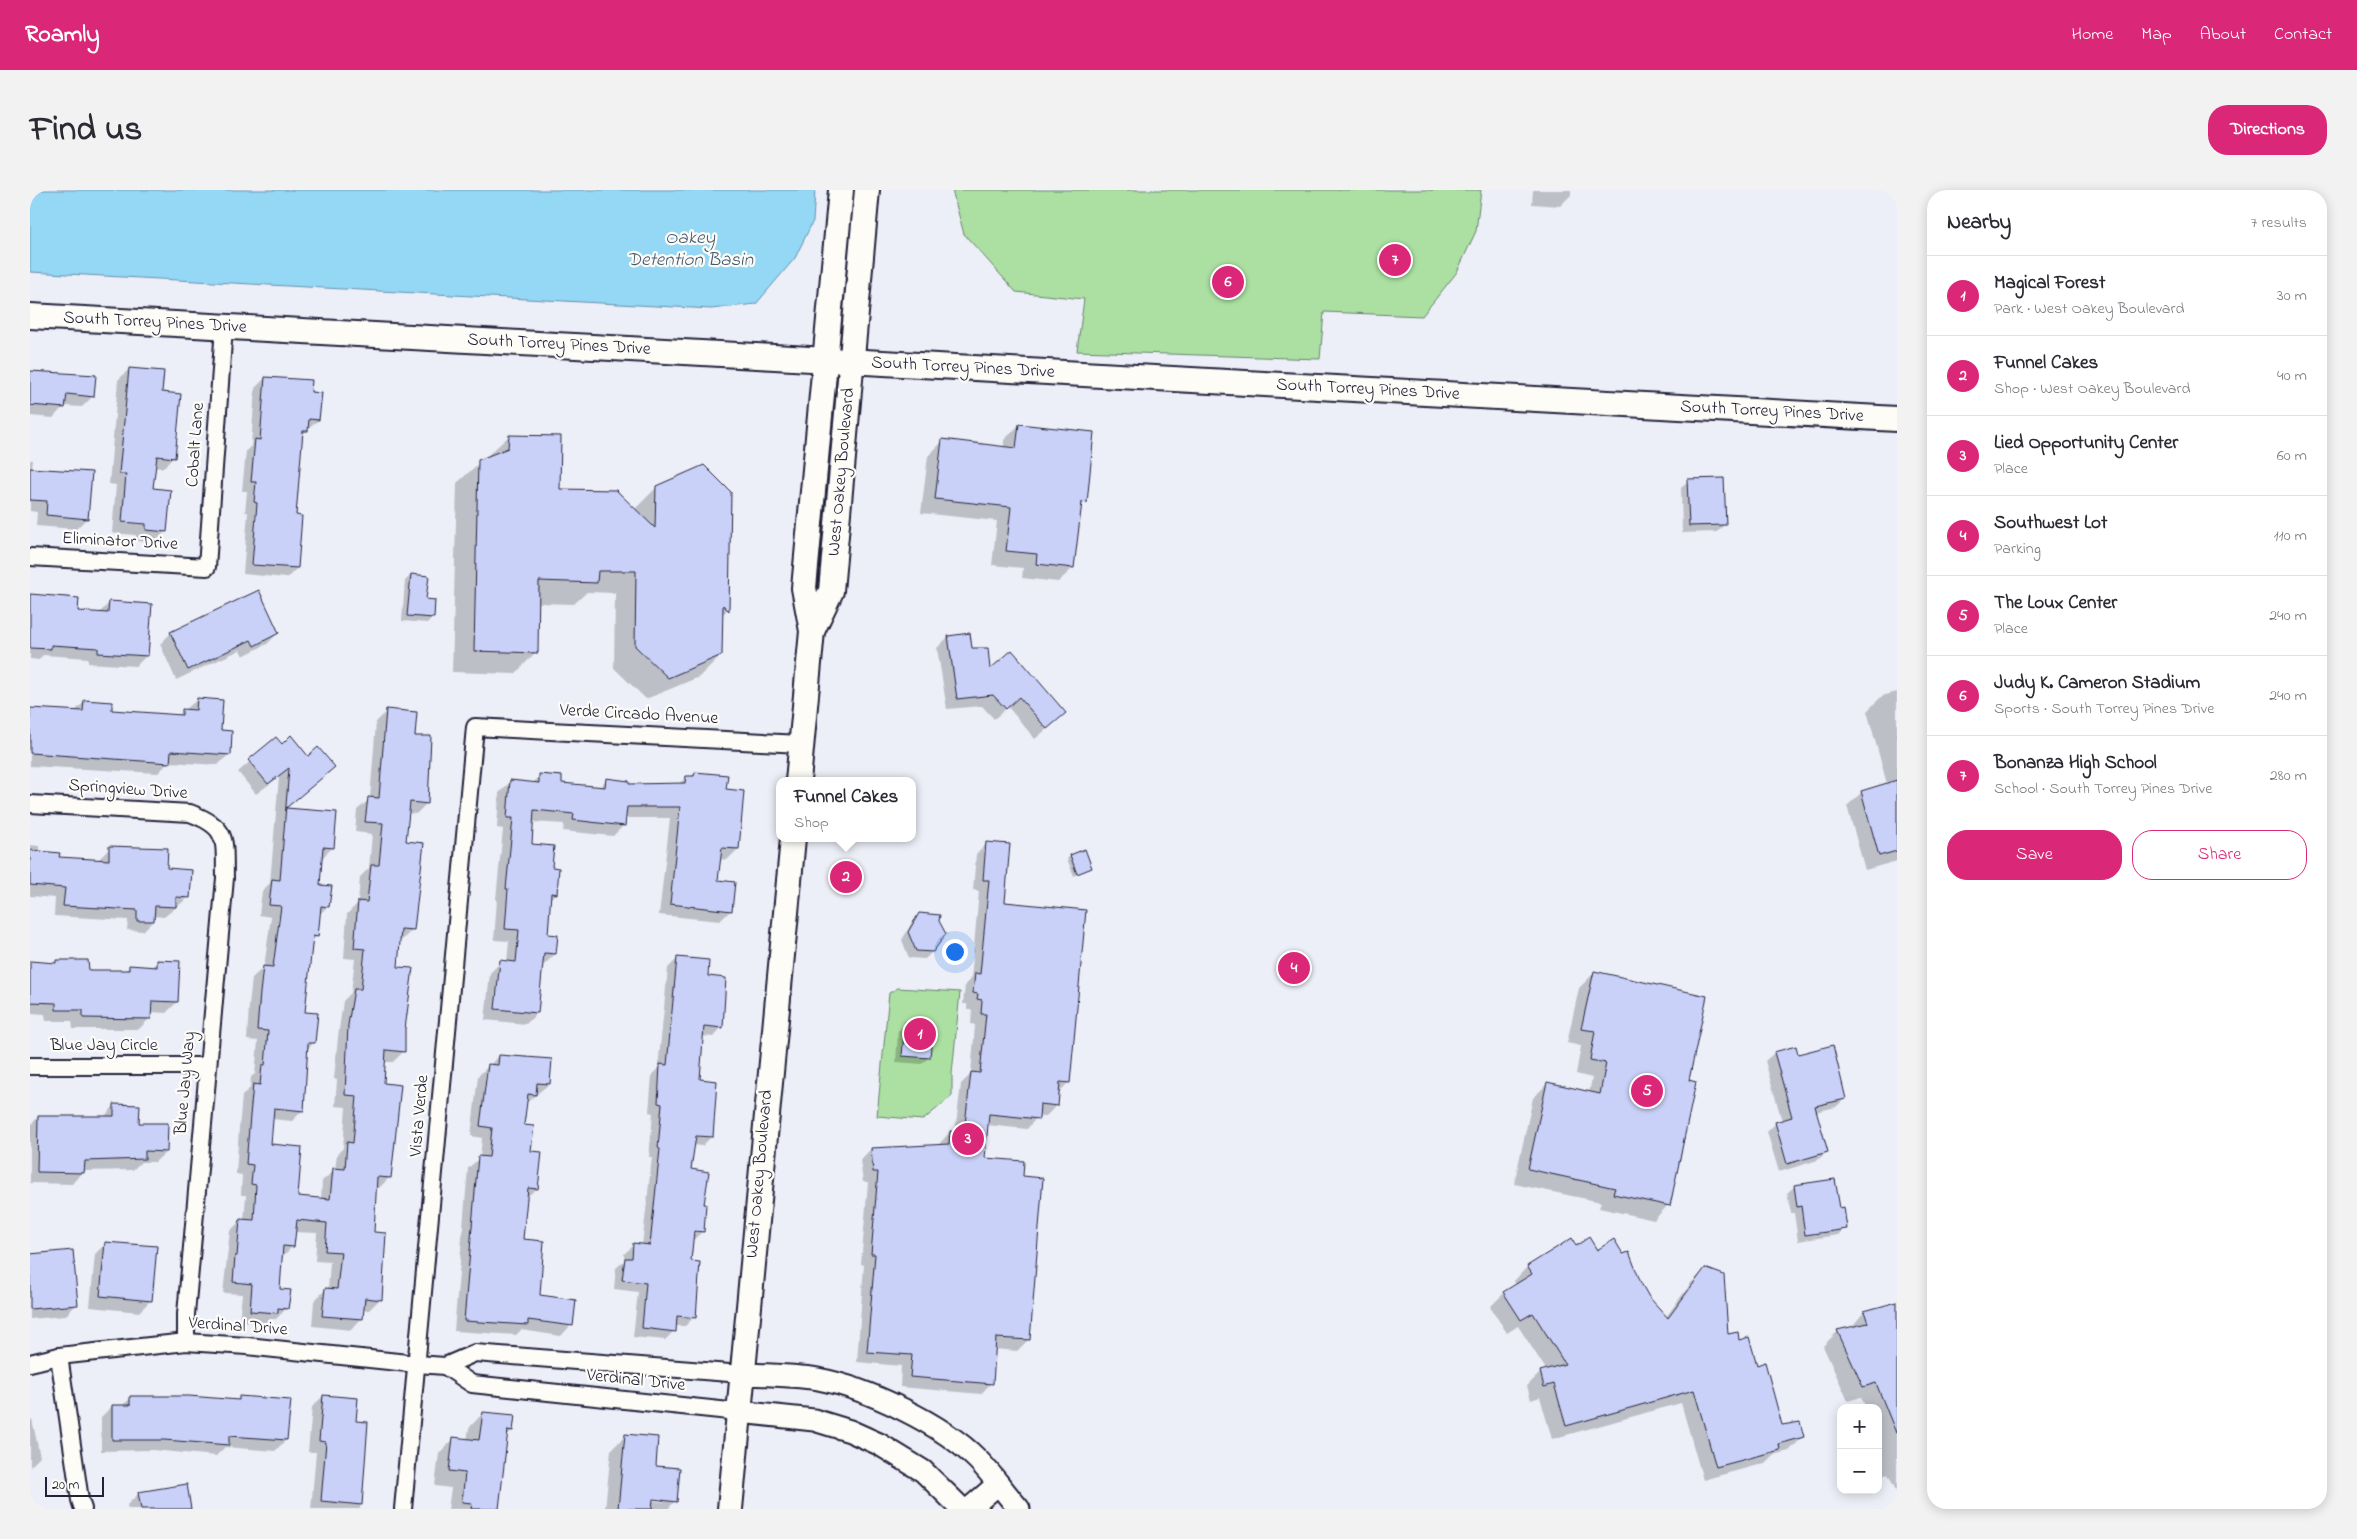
<!DOCTYPE html>
<html lang="en">
<head>
<meta charset="utf-8">
<style>
  body { margin:0; font-family:"Indie Flower",sans-serif; background:#f2f2f3; color:#2b2b33 }
  .controls { position:absolute; right:15px; bottom:15px; display:grid; overflow:hidden; border-radius:10px; box-shadow:0 2px 12px #0003 }
  .controls button { width:45px; height:45px; display:grid; place-items:center; padding:0; border:0; border-bottom:1px solid #e1e1e2; background:#fff; color:#2b2b33; font:25px sans-serif }
  .scale { position:absolute; left:15px; bottom:12px; width:59px; box-sizing:border-box; padding-left:5px; border:2px solid #22223b; border-top:0; font-size:14px; line-height:18px; white-space:nowrap; color:#22223b; -webkit-text-stroke:4px #fdfcf7; paint-order:stroke }
  .you { position:absolute; left:924px; top:761px; width:18px; height:18px; margin:-12px; border:4px solid #fff; border-radius:50%; background:#1a73e8; box-shadow:0 0 0 8px #1a73e833 }
  .badge { display:grid; place-items:center; width:32px; height:32px; border-radius:50%; background:#db2777; color:#fff; font-size:16px; font-weight:700 }
  .pin { position:absolute; translate:-50% -50%; border:2px solid #fff; box-shadow:0 1px 5px #0006 }
  .popup { position:absolute; left:746px; top:587px; width:140px; height:65px; box-sizing:border-box; display:grid; place-content:center; border-radius:10px; background:#fff; filter:drop-shadow(0 1px 4px #0005); font-size:16px; white-space:nowrap; color:#7c7c81 }
  .popup b { font-size:19px; color:#2b2b33 }
  .popup::after { content:''; position:absolute; left:50%; top:100%; margin-left:-10px; border:10px solid transparent; border-top-color:#fff }
  .list { margin:0; padding:0; list-style:none }
  h2 { display:flex; justify-content:space-between; align-items:center; height:65px; margin:0; padding:0 20px; font-size:21px }
  h2 small { font-size:16px; font-weight:400; color:#7c7c81 }
  .list li { display:grid; grid-template-columns:32px 1fr auto; gap:15px; align-items:center; box-sizing:border-box; height:80px; padding:0 20px; border-top:1px solid #e1e1e2 }
  .list b { display:block; font-size:19px; white-space:nowrap }
  .list p { margin:0; font-size:16px; white-space:nowrap; color:#7c7c81 }
  .list em { font-size:16px; font-style:normal; color:#7c7c81 }
  .actions { display:flex; gap:10px; padding:15px 20px }
  .actions a { flex:1; padding:11px 0; border:1px solid #db2777; border-radius:20px; text-align:center; font-size:18px; color:#db2777 }
  .actions .main { background:#db2777; color:#fff }
  .map { position:relative; flex:none; width:1867px; height:1319px; overflow:hidden; border-radius:20px }
  header { display:flex; align-items:center; gap:30px; box-sizing:border-box; height:70px; padding:0 25px; background:#db2777; color:#fff }
  header strong { font-size:24px }
  nav { display:flex; gap:28px; margin-inline-start:auto; font-size:18px }
  .intro { display:flex; align-items:center; justify-content:space-between; box-sizing:border-box; height:120px; padding:0 30px }
  h1 { margin:0; font-size:35px }
  .button { padding:12px 22px; border-radius:20px; background:#db2777; color:#fff; font-size:18px; font-weight:700 }
  main { display:flex; gap:30px; padding:0 30px }
  aside { flex:1; background:#fff; border-radius:20px; box-shadow:0 2px 12px #0003 }
  .map>svg:first-child { display:block }
  .green { fill:#ace0a2; stroke:#67816e }
  .water { fill:#94d8f6; stroke:#668fab }
  .shadow { fill:#0003; fill-rule:evenodd }
  .building { fill:#c9d1f9; stroke:#22223b }
  .lines { fill:none; stroke-linecap:round; stroke-linejoin:round }
  .minor-casing { stroke:#22223b; stroke-width:20 }
  .tertiary-casing { stroke:#22223b; stroke-width:25 }
  .secondary-casing { stroke:#22223b; stroke-width:28 }
  .minor { stroke:#fdfcf7; stroke-width:16 }
  .tertiary { stroke:#fdfcf7; stroke-width:21 }
  .secondary { stroke:#fdfcf7; stroke-width:24 }
  .labels { text-anchor:middle; dominant-baseline:central; stroke-width:4.5; stroke-linejoin:round; paint-order:stroke }
  .street-label { font-size:18px; fill:#22223b; stroke:#fdfcf7 }
  .water-label { font-size:19px; font-style:italic; fill:#445973; stroke:#fdfcf7 }
</style>
</head>
<body>
<header>
<strong>Roamly</strong>
<nav><a>Home</a><a>Map</a><a>About</a><a>Contact</a></nav>
</header>
<div class="intro"><h1>Find us</h1><a class="button">Directions</a></div>
<main>
<div class="map">
<svg width="1867" height="1319" viewBox="0 0 1867 1319">
  <rect width="100%" height="100%" fill="#edeff8"/>
  <filter id="ink" filterUnits="userSpaceOnUse"><feTurbulence type="fractalNoise" baseFrequency=".02" numOctaves="2"/><feDisplacementMap in="SourceGraphic" scale="10" xChannelSelector="R" yChannelSelector="G"/><feConvolveMatrix kernelMatrix="1 2 1 2 8 2 1 2 1" color-interpolation-filters="sRGB"/></filter>
  <g filter="url(#ink)">
    <g class="green">
      <polygon points="922,0 1451,0 1446,41 1427,82 1392,126 1294,122 1290,169 1047,161 1054,109 986,102 934,44"/>
      <polygon points="868,798 930,802 922,884 922,906 893,930 847,926 859,803"/>
    </g>
    <polygon class="water" points="0,0 785,0 783,31 765,68 726,114 681,119 0,82"/>
    <g class="shadow">
      <polygon points="1503,0 1541,0 1541,5 1530,16 1502,14"/>
      <polygon points="99,179 131,203 144,267 133,278 124,277 122,300 136,341 125,352 105,351 106,345 82,343 86,295 79,294 88,190"/>
      <polygon points="0,182 63,206 52,217 34,216 23,228 0,226"/>
      <polygon points="235,188 279,203 288,230 271,246 264,326 267,378 257,388 213,384 218,322 215,322 217,301 212,301 216,261 221,256 225,198"/>
      <polygon points="989,235 1055,312 1050,318 1043,378 1028,392 992,388 993,378 962,375 967,331 891,323 898,266 913,251 974,258 974,250"/>
      <polygon points="479,246 529,300 604,320 627,297 700,302 697,420 691,426 691,465 669,487 616,509 584,478 585,403 557,402 544,414 508,413 506,462 485,484 422,482 427,293"/>
      <polygon points="0,270 3,270 2,279 57,328 46,339 6,336 7,322 0,321"/>
      <polygon points="1658,291 1694,335 1687,342 1652,343 1651,298"/>
      <polygon points="381,385 402,428 397,433 372,431 375,391"/>
      <polygon points="0,406 46,422 69,423 80,412 117,465 106,476 58,473 58,468 13,465 9,470 0,469"/>
      <polygon points="141,443 248,443 237,454 213,466 210,460 146,490 130,454"/>
      <polygon points="918,447 941,460 959,481 1023,534 1005,549 978,517 964,529 952,516 917,519 907,458"/>
      <polygon points="1867,502 1867,671 1835,680 1817,616 1832,602 1857,594 1837,521 1852,506"/>
      <polygon points="168,509 189,541 199,564 188,575 139,572 128,583 0,576 0,519 44,522 54,512 80,521 147,526"/>
      <polygon points="357,521 384,547 397,613 386,624 377,623 375,652 383,739 372,750 369,750 367,778 374,839 374,861 363,872 354,872 352,894 360,987 349,998 345,998 342,1043 350,1109 339,1120 332,1120 331,1129 321,1140 282,1136 284,1111 295,1100 298,1100 300,1072 285,1071 287,1043 264,1042 263,1056 252,1067 248,1100 257,1118 246,1129 240,1129 236,1133 209,1131 212,1104 193,1103 200,1041 211,1030 214,1031 216,1005 211,1005 212,985 206,984 209,938 212,906 220,898 221,887 225,884 228,851 217,850 219,815 222,788 234,777 241,727 229,725 232,701 240,693 249,587 226,604 208,582 246,549 252,556 303,577 255,619 306,623 302,658 291,669 289,696 298,716 289,725 287,746 281,752 274,823 284,852 277,860 273,920 262,931 242,929 240,955 266,1007 291,1009 292,991 305,980 307,964 313,958 316,917 305,916 307,890 304,889 308,847 313,811 321,803 325,769 314,768 317,724 328,713 330,687 339,678 342,644 325,642 327,620 340,609 346,532"/>
      <polygon points="665,583 695,600 708,659 697,670 689,669 687,691 701,720 690,731 629,725 640,628 594,628 594,635 583,646 533,641 534,634 502,632 501,655 521,678 526,703 519,710 517,745 525,764 514,775 511,774 507,823 496,834 455,830 460,783 471,772 477,772 479,751 464,750 467,709 466,709 473,639 467,638 469,603 480,592 502,594 510,586 531,594 569,598 576,590 598,595 648,595 656,587 661,587"/>
      <polygon points="957,653 974,714 1039,892 1028,903 1027,915 1016,926 1008,926 997,939 956,935 953,969 991,987 1012,989 998,1150 987,1161 964,1159 961,1193 951,1204 870,1197 871,1176 827,1172 834,1075 831,1074 838,992 833,992 830,970 841,959 909,956 910,953 920,942 925,943 931,894 941,884 945,835 941,834 942,820 937,820 937,814 933,814 935,795 941,789 949,701 943,700 946,664"/>
      <polygon points="0,655 9,656 9,662 28,668 69,671 70,668 80,658 135,680 159,707 134,727 123,726 123,731 113,741 97,740 98,730 24,726 25,708 0,706"/>
      <polygon points="1040,666 1060,678 1044,686 1037,669"/>
      <polygon points="890,725 902,762 895,769 879,768 872,750 882,732"/>
      <polygon points="647,769 676,787 692,837 683,847 672,846 668,890 681,947 672,956 663,955 660,980 673,1015 672,1042 662,1051 660,1072 664,1127 655,1136 645,1136 644,1141 635,1150 603,1147 608,1102 584,1099 586,1078 594,1071 594,1064 604,1055 612,1056 622,967 619,967 623,923 619,922 622,885 628,878 638,778"/>
      <polygon points="128,771 147,812 136,823 120,822 120,828 109,839 43,839 42,831 16,831 15,824 0,823 0,773 24,774 26,772 57,781 95,781 99,777 121,778"/>
      <polygon points="1564,783 1638,1015 1624,1030 1569,1018 1571,1012 1484,994 1503,908 1517,894 1559,903 1562,888 1546,884 1551,856 1537,853 1549,798"/>
      <polygon points="876,833 899,867 892,874 866,872 868,841"/>
      <polygon points="1744,863 1767,866 1815,908 1806,917 1785,922 1797,961 1788,970 1749,982 1737,942 1746,933 1752,931 1735,871"/>
      <polygon points="469,866 519,894 495,914 493,936 507,998 496,1008 491,1051 508,1106 541,1135 531,1146 491,1140 486,1145 424,1141 438,978 450,968 452,948 441,946 448,886"/>
      <polygon points="85,915 108,934 136,962 125,972 111,972 103,980 53,981 42,994 0,993 0,936 8,927 74,927"/>
      <polygon points="1765,996 1809,1019 1815,1038 1808,1045 1768,1051 1764,1023 1761,1023 1757,1003"/>
      <polygon points="1541,1050 1545,1058 1567,1061 1610,1094 1618,1107 1636,1127 1661,1093 1675,1079 1697,1145 1708,1151 1726,1176 1751,1237 1773,1247 1759,1261 1743,1265 1735,1273 1673,1290 1651,1213 1522,1249 1510,1207 1501,1210 1497,1196 1511,1182 1517,1181 1488,1136 1477,1143 1460,1117 1474,1103 1486,1095 1484,1091 1497,1077"/>
      <polygon points="76,1053 120,1111 109,1122 60,1117 65,1064"/>
      <polygon points="0,1065 46,1115 35,1126 0,1129"/>
      <polygon points="1867,1114 1867,1303 1858,1284 1848,1287 1848,1218 1836,1218 1831,1207 1818,1211 1793,1156 1808,1141 1820,1139 1834,1122"/>
      <polygon points="293,1206 324,1232 337,1234 330,1319 281,1319 286,1262 278,1262 282,1217"/>
      <polygon points="101,1208 206,1211 210,1208 256,1250 245,1261 195,1257 186,1266 122,1260 71,1261 71,1227 82,1216 92,1216"/>
      <polygon points="453,1223 482,1241 476,1246 467,1319 418,1319 421,1298 405,1296 409,1263 424,1249 437,1250 439,1238"/>
      <polygon points="2,1229 10,1267 0,1277 0,1230"/>
      <path d="M596 1245 624 1277 645 1311 638 1319H575L581 1260ZM617 1307 634 1309V1312L617 1310Z"/>
      <polygon points="108,1304 160,1319 98,1319 97,1315"/>
    </g>
    <g class="building">
      <polygon points="99,178 134,181 132,202 151,204 145,268 127,266 123,298 141,300 137,342 116,340 116,334 92,332 96,284 89,284"/>
      <polygon points="0,181 66,185 64,207 37,204 35,218 0,215"/>
      <polygon points="235,187 282,190 281,202 292,203 289,230 279,229 278,241 273,241 266,325 272,326 268,378 222,375 227,313 224,312 226,292 221,292 225,249 230,250"/>
      <polygon points="989,234 1064,242 1057,313 1052,312 1044,378 1006,374 1007,364 976,361 981,317 905,309 912,249 986,258"/>
      <polygon points="479,245 531,246 530,299 586,300 625,338 626,296 674,275 701,302 699,421 693,415 692,465 638,488 605,456 606,381 568,381 567,393 509,391 508,463 444,461 448,270 478,258"/>
      <polygon points="0,278 62,282 58,329 16,325 17,311 0,310"/>
      <polygon points="1694,288 1696,335 1659,336 1657,289"/>
      <polygon points="381,384 399,386 396,409 405,410 404,428 377,426"/>
      <polygon points="229,400 249,443 224,456 221,450 158,480 140,442"/>
      <polygon points="0,404 49,408 48,421 78,423 79,411 122,414 118,466 68,463 68,458 21,455 21,459 0,458"/>
      <polygon points="940,443 942,458 958,458 960,479 982,460 1036,523 1017,539 989,507 976,519 963,505 927,509 918,446"/>
      <polygon points="167,508 193,510 191,540 202,541 201,565 141,561 140,573 0,563 0,518 53,521 54,510 82,512 82,520 152,525 152,519 166,520"/>
      <polygon points="356,519 387,522 385,546 401,546 398,614 380,612 376,651 394,653 384,740 371,739 368,777 383,778 375,839 375,862 356,860 354,893 371,895 361,988 347,987 344,1042 356,1043 352,1110 335,1108 333,1129 292,1126 295,1098 307,1099 311,1062 295,1061 297,1033 267,1030 264,1057 253,1056 250,1099 261,1100 258,1119 248,1118 248,1123 220,1121 222,1094 203,1092 205,1066 207,1066 210,1029 224,1030 226,995 221,994 223,975 216,974 220,926 223,894 230,895 232,875 235,875 238,841 227,840 230,803 233,776 243,777 251,716 239,715 242,689 250,690 259,578 238,594 218,570 246,547 252,554 261,545 278,566 288,557 305,577 256,618 307,622 304,658 293,657 290,695 302,696 299,717 291,716 288,747 283,746 275,822 288,823 285,853 278,853 274,921 244,918 241,954 272,957 268,1006 300,1009 303,978 315,979 317,952 323,953 327,906 315,905 318,835 324,799 331,799 335,759 324,758 328,711 337,712 341,675 349,675 353,633 335,632 338,607 349,608"/>
      <polygon points="665,582 698,585 696,599 714,601 709,659 692,658 688,690 705,692 702,721 640,714 650,617 597,617 595,636 543,630 544,624 504,620 502,654 524,656 522,677 529,678 527,704 521,703 518,744 528,745 526,764 514,763 508,823 465,819 470,770 486,772 489,740 475,739 478,699 476,699 483,628 477,628 480,590 509,593 509,584 532,586 532,593 575,597 576,588 599,591 599,594 655,593 656,586 664,586"/>
      <polygon points="1867,590 1867,661 1849,666 1831,601"/>
      <polygon points="956,652 980,654 975,712 1056,720 1040,893 1030,892 1028,916 1010,914 1009,929 959,924 955,968 994,971 993,986 1013,988 1000,1150 966,1148 963,1194 880,1187 882,1165 837,1162 845,1064 841,1064 848,982 843,982 841,958 919,954 920,941 934,943 941,882 950,883 956,824 951,824 952,810 947,809 948,804 943,803 945,783 950,784 959,690 953,690"/>
      <polygon points="79,656 138,658 137,678 162,680 160,708 146,707 146,717 125,716 124,731 107,731 107,720 33,716 35,698 0,695 0,660 30,663 29,667 79,670"/>
      <polygon points="1055,659 1062,678 1047,684 1040,665"/>
      <polygon points="889,723 910,725 909,731 916,744 903,762 886,761 878,742"/>
      <polygon points="647,767 679,770 678,786 696,788 693,838 674,836 670,889 687,891 683,947 666,946 661,979 679,982 674,1014 676,1014 674,1042 664,1041 661,1071 670,1072 666,1128 647,1126 646,1142 612,1138 616,1093 592,1090 595,1068 602,1068 603,1053 620,1055 630,959 628,958 632,914 628,913 630,874 637,875"/>
      <polygon points="26,770 58,770 59,780 99,780 99,775 127,777 127,770 150,771 148,812 122,811 121,829 53,828 53,820 26,820 26,813 0,812 0,771 26,773"/>
      <polygon points="1564,781 1677,806 1659,890 1666,892 1640,1016 1583,1004 1585,998 1498,979 1517,892 1570,904 1576,873 1560,870 1565,841 1551,839"/>
      <polygon points="875,832 903,834 900,868 872,866"/>
      <polygon points="1803,855 1816,909 1785,916 1798,962 1757,974 1745,932 1762,927 1744,862 1766,856 1768,864"/>
      <polygon points="469,865 522,869 520,894 507,893 506,905 498,904 494,935 504,936 501,961 512,962 508,999 498,998 493,1049 514,1051 510,1105 546,1110 543,1136 498,1130 498,1135 434,1131 448,966 459,967 462,938 450,936 458,874 468,875"/>
      <polygon points="84,914 110,915 109,933 138,933 137,962 115,961 115,969 55,971 54,983 7,982 8,926 84,926"/>
      <polygon points="1805,989 1810,1018 1814,1017 1817,1039 1775,1045 1771,1016 1767,1017 1764,995"/>
      <polygon points="1559,1047 1567,1060 1584,1049 1593,1064 1599,1062 1611,1093 1619,1107 1638,1128 1675,1078 1694,1085 1698,1144 1708,1142 1709,1150 1719,1147 1727,1175 1735,1172 1752,1235 1770,1232 1774,1247 1749,1254 1750,1260 1686,1277 1664,1200 1536,1236 1524,1194 1514,1197 1510,1181 1535,1174 1503,1123 1491,1130 1473,1102 1502,1084 1497,1076 1542,1048 1546,1056"/>
      <polygon points="75,1052 127,1056 122,1111 70,1106"/>
      <polygon points="43,1060 48,1115 0,1119 0,1064"/>
      <polygon points="1867,1112 1867,1243 1866,1243 1846,1193 1833,1197 1807,1140 1838,1133 1834,1121"/>
      <polygon points="293,1205 328,1208 326,1231 338,1232 332,1315 291,1311 296,1252 289,1251"/>
      <polygon points="100,1206 159,1206 209,1210 209,1206 261,1210 257,1250 199,1246 199,1255 134,1250 82,1250 82,1215 100,1215"/>
      <polygon points="453,1222 485,1225 483,1241 478,1240 469,1319 441,1319 442,1313 432,1312 435,1283 419,1281 423,1247 449,1250"/>
      <polygon points="595,1244 628,1247 626,1276 650,1278 647,1312 623,1309 622,1319 588,1319"/>
      <polygon points="157,1294 161,1319 111,1319 108,1302"/>
    </g>
    <g class="lines">
      <g class="minor-casing">
        <g id="minor">
          <polyline points="0,367 177,377 194,137"/>
          <path d="M0 614 160 623C200 638 194 650 195 688L156 1124V1152"/>
          <polyline points="0,876 177,876"/>
          <polyline points="29,1166 50,1310 53,1319"/>
          <polyline points="0,1173 29,1166 156,1152 217,1156 387,1174 415,1176 445,1163 712,1184"/>
          <polyline points="415,1176 442,1194 709,1222"/>
          <polyline points="373,1319 445,537 771,554"/>
        </g>
      </g>
      <g class="tertiary-casing">
        <g id="tertiary">
          <path d="M712 1184C737 1185 763 1185 788 1189 837 1198 912 1234 947 1269 962 1284 975 1303 989 1319"/>
          <polyline points="709,1222 784,1230 820,1241 849,1254 893,1281 932,1319"/>
          <polyline points="939,1319 968,1294"/>
        </g>
      </g>
      <g class="secondary-casing">
        <g id="secondary">
          <polyline points="0,126 1867,229"/>
          <polyline points="782,441 801,401 837,0"/>
          <polyline points="768,591 782,441 774,398 811,0"/>
          <polyline points="700,1319 763,648"/>
        </g>
      </g>
      <use href="#minor" class="minor"/>
      <use href="#tertiary" class="tertiary"/>
      <use href="#secondary" class="secondary"/>
    </g>
  </g>
  <g class="labels">
    <g class="street-label">
      <text transform="translate(125 133) rotate(3)">South Torrey Pines Drive</text>
      <text transform="translate(529 155) rotate(3)">South Torrey Pines Drive</text>
      <text transform="translate(933 178) rotate(3)">South Torrey Pines Drive</text>
      <text transform="translate(1338 200) rotate(3)">South Torrey Pines Drive</text>
      <text transform="translate(1742 222) rotate(3)">South Torrey Pines Drive</text>
      <text transform="translate(166 255) rotate(-86)">Cobalt Lane</text>
      <text transform="translate(812 282) rotate(-85)">West Oakey Boulevard</text>
      <text transform="translate(90 352) rotate(3)">Eliminator Drive</text>
      <text transform="translate(609 525) rotate(3)">Verde Circado Avenue</text>
      <text transform="translate(98 600) rotate(4)">Springview Drive</text>
      <text x="74" y="856">Blue Jay Circle</text>
      <text transform="translate(156 893) rotate(-85)">Blue Jay Way</text>
      <text transform="translate(390 926) rotate(-85)">Vista Verde</text>
      <text transform="translate(730 984) rotate(-85)">West Oakey Boulevard</text>
      <text transform="translate(208 1137) rotate(4)">Verdinal Drive</text>
      <text transform="translate(606 1191) rotate(6)">Verdinal Drive</text>
    </g>
    <g class="water-label">
      <text x="660" y="48">Oakey<tspan x="660" dy="22">Detention Basin</tspan></text>
    </g>
  </g>
</svg>
<div class="controls">
<button>+</button>
<button>−</button>
</div>
<div class="scale">20 m</div>
<div class="you"></div>
<div class="pin badge" style="left:890px;top:844px">1</div>
<div class="pin badge" style="left:816px;top:687px">2</div>
<div class="popup"><b>Funnel Cakes</b>Shop</div>
<div class="pin badge" style="left:938px;top:949px">3</div>
<div class="pin badge" style="left:1264px;top:778px">4</div>
<div class="pin badge" style="left:1617px;top:901px">5</div>
<div class="pin badge" style="left:1198px;top:92px">6</div>
<div class="pin badge" style="left:1365px;top:70px">7</div>
</div>
<aside>
<h2>Nearby<small>7 results</small></h2>
<ul class="list">
<li><span class="badge">1</span><div><b>Magical Forest</b><p>Park · West Oakey Boulevard</p></div><em>30 m</em></li>
<li><span class="badge">2</span><div><b>Funnel Cakes</b><p>Shop · West Oakey Boulevard</p></div><em>40 m</em></li>
<li><span class="badge">3</span><div><b>Lied Opportunity Center</b><p>Place</p></div><em>60 m</em></li>
<li><span class="badge">4</span><div><b>Southwest Lot</b><p>Parking</p></div><em>110 m</em></li>
<li><span class="badge">5</span><div><b>The Loux Center</b><p>Place</p></div><em>240 m</em></li>
<li><span class="badge">6</span><div><b>Judy K. Cameron Stadium</b><p>Sports · South Torrey Pines Drive</p></div><em>240 m</em></li>
<li><span class="badge">7</span><div><b>Bonanza High School</b><p>School · South Torrey Pines Drive</p></div><em>280 m</em></li>
</ul>
<div class="actions"><a class="main">Save</a><a>Share</a></div>
</aside>
</main>
</body>
</html>
